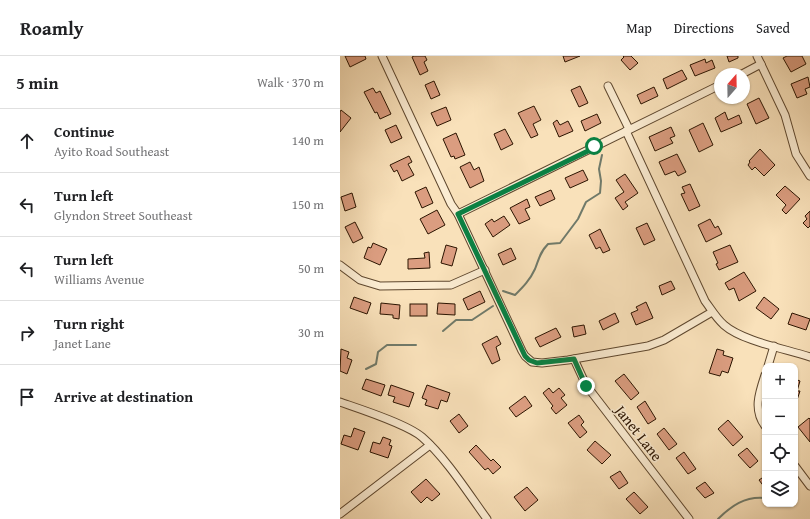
<!DOCTYPE html>
<html lang="en">
<head>
<meta charset="utf-8">
<style>
  body { margin:0; font-family:"Gentium Book Plus",serif; background:#f2f2f2; color:#202124 }
  .controls { position:absolute; right:12px; bottom:12px; display:grid; overflow:hidden; border-radius:8px; box-shadow:0 1px 3px #0004 }
  .controls button { width:36px; height:36px; display:grid; place-items:center; padding:0; border:0; border-bottom:1px solid #e0e0e0; background:#fff; color:#202124; font:20px sans-serif }
  .compass { position:absolute; left:374px; top:12px; width:36px; height:36px; border-radius:50%; background:#fff; box-shadow:0 1px 3px #0004; rotate:20deg }
  .stop { position:absolute; width:12px; height:12px; margin:-9px; border:3px solid #0b8043; border-radius:50%; background:#fff }
  .stop.end { background:#0b8043; border-color:#fff; box-shadow:0 1px 4px #0008 }
  .list { margin:0; padding:0; list-style:none }
  h2 { display:flex; justify-content:space-between; align-items:center; height:52px; margin:0; padding:0 16px; font-size:17px }
  h2 small { font-size:13px; font-weight:400; color:#757577 }
  .list li { display:grid; grid-template-columns:26px 1fr auto; gap:12px; align-items:center; box-sizing:border-box; height:64px; padding:0 16px; border-top:1px solid #e0e0e0 }
  .list b { display:block; font-size:15px; white-space:nowrap }
  .list p { margin:0; font-size:13px; white-space:nowrap; color:#757577 }
  .list em { font-size:13px; font-style:normal; color:#757577 }
  .icon { flex:none; width:22px; height:22px; fill:none; stroke:currentColor; stroke-width:2; stroke-linecap:round; stroke-linejoin:round }
  .map { position:relative; flex:none; width:470px; height:463px; overflow:hidden }
  header { display:flex; align-items:center; gap:24px; box-sizing:border-box; height:56px; padding:0 20px; background:#fff; border-bottom:1px solid #e0e0e0 }
  header strong { font-size:19px }
  nav { display:flex; gap:22px; margin-inline-start:auto; font-size:14px }
  main { display:flex }
  aside { flex:1; background:#fff }
  .map>svg:first-child { display:block }
  .lines { fill:none; stroke-linecap:round; stroke-linejoin:round }
  .stream { stroke:#707a6a; stroke-width:2 }
  .building { fill:#db9d80; stroke:#2b1400 }
  .street-casing { stroke:#5e472e; stroke-width:9 }
  .street { stroke:#fbecd2; stroke-width:7 }
  .route { stroke:#0b8043; stroke-width:5 }
  .labels { text-anchor:middle; dominant-baseline:central; stroke-width:3; stroke-linejoin:round; paint-order:stroke }
  .street-label { font-size:15px; fill:#2b1400; stroke:#fbecd2 }
</style>
</head>
<body>
<header>
<strong>Roamly</strong>
<nav><a>Map</a><a>Directions</a><a>Saved</a></nav>
</header>
<main>
<aside>
<h2>5 min<small>Walk · 370 m</small></h2>
<ul class="list">
<li><svg class="icon" aria-label="ahead" viewBox="0 0 24 24"><path d="M12 20V5M6 11l6-6 6 6"/></svg><div><b>Continue</b><p>Ayito Road Southeast</p></div><em>140 m</em></li>
<li><svg class="icon" aria-label="left" viewBox="0 0 24 24"><path d="M17 20v-9H6M10 6l-5 5 5 5"/></svg><div><b>Turn left</b><p>Glyndon Street Southeast</p></div><em>150 m</em></li>
<li><svg class="icon" aria-label="left" viewBox="0 0 24 24"><path d="M17 20v-9H6M10 6l-5 5 5 5"/></svg><div><b>Turn left</b><p>Williams Avenue</p></div><em>50 m</em></li>
<li><svg class="icon" aria-label="right" viewBox="0 0 24 24"><path d="M7 20v-9h11M14 6l5 5-5 5"/></svg><div><b>Turn right</b><p>Janet Lane</p></div><em>30 m</em></li>
<li><svg class="icon" aria-label="arrive" viewBox="0 0 24 24"><path d="M6 21V4h12l-3 4 3 4H6"/></svg><div><b>Arrive at destination</b></div></li>
</ul>
</aside>
<div class="map">
<svg width="470" height="463" viewBox="0 0 470 463">
  <rect width="100%" height="100%" fill="#f9e1ba"/>
  <filter id="stains"><feTurbulence type="fractalNoise" baseFrequency=".005" numOctaves="4"/><feColorMatrix values="0 0 0 0 .2 0 0 0 0 .09 0 0 0 0 .02 0 0 0 .5 -.17"/></filter>
  <radialGradient id="worn" r=".72"><stop offset=".6" stop-color="#630" stop-opacity="0"/><stop offset="1" stop-color="#630" stop-opacity=".3"/></radialGradient>
  <g class="lines">
    <g class="stream">
      <path d="M163 235 175 239C183 231 190 224 195 213 199 203 200 196 208 188L220 187 238 163 246 146 260 137 261 125 259 113 262 99"/>
      <polyline points="103,275 116,264 132,264 153,250"/>
      <polyline points="26,313 36,308 38,296 47,289 76,289"/>
      <path d="M378 463C391 450 405 440 425 442"/>
    </g>
  </g>
  <g class="building">
    <polygon points="5,0 25,0 26,3 10,11"/>
    <polygon points="74,0 85,0 87,4 84,6 88,15 80,19 72,1"/>
    <polygon points="223,0 240,0 225,6"/>
    <polygon points="283,0 291,0 298,7 290,14 281,4 284,1"/>
    <polygon points="387,0 398,0 398,2 389,6"/>
    <polygon points="447,0 462,0 466,8 451,16 443,2"/>
    <polygon points="365,3 366,7 372,4 375,12 355,20 350,9"/>
    <polygon points="342,14 347,23 327,33 323,23"/>
    <polygon points="468,21 470,31 465,33 467,38 457,42 451,28"/>
    <polygon points="94,25 100,39 91,43 85,29"/>
    <polygon points="240,30 248,47 239,51 231,34"/>
    <polygon points="314,31 318,40 301,48 297,39"/>
    <polygon points="33,32 36,37 40,35 51,58 40,63 37,56 35,57 24,36"/>
    <polygon points="419,42 429,62 416,68 407,48"/>
    <polygon points="194,50 201,64 193,68 198,79 191,82 178,57"/>
    <polygon points="106,51 111,64 97,70 91,57"/>
    <polygon points="1,54 11,62 0,76 0,56"/>
    <polygon points="385,56 388,64 399,59 402,67 381,76 375,62"/>
    <polygon points="257,58 261,67 245,75 241,65"/>
    <polygon points="217,64 220,69 228,65 233,75 219,81 213,67"/>
    <polygon points="363,67 373,89 359,96 349,74"/>
    <polygon points="56,69 62,82 51,87 45,74"/>
    <polygon points="331,71 335,80 330,82 333,87 315,95 309,81"/>
    <polygon points="165,73 173,88 161,94 154,78"/>
    <polygon points="116,77 125,99 115,103 114,100 111,101 103,83"/>
    <polygon points="420,93 435,109 424,120 415,111 412,114 408,109 410,106 409,105"/>
    <polygon points="337,98 346,116 338,120 335,115 325,119 319,106"/>
    <polygon points="69,100 72,106 68,108 74,119 62,125 57,114 54,116 50,109"/>
    <polygon points="130,106 134,114 139,111 144,125 130,132 120,111"/>
    <polygon points="243,114 248,124 230,132 225,122"/>
    <polygon points="285,118 298,137 285,146 288,150 283,154 275,142 284,136 276,124"/>
    <polygon points="350,128 360,150 349,155 341,138 345,137 342,131"/>
    <polygon points="445,130 460,143 446,158 442,154 446,149 436,139"/>
    <polygon points="86,131 93,147 82,152 75,136"/>
    <polygon points="211,134 215,143 200,150 195,141"/>
    <polygon points="12,137 16,151 5,155 1,141"/>
    <polygon points="187,143 190,151 185,153 190,163 179,168 170,152"/>
    <polygon points="97,154 105,169 88,178 80,163"/>
    <polygon points="470,155 470,170 468,172 463,167 467,163 465,160"/>
    <polygon points="164,160 170,169 153,181 145,168 152,163 154,166"/>
    <polygon points="370,163 375,172 378,170 382,178 366,186 358,169"/>
    <polygon points="15,166 23,182 13,187 5,171"/>
    <polygon points="307,167 315,184 304,189 296,172"/>
    <polygon points="260,173 270,194 263,197 260,191 256,193 249,179"/>
    <polygon points="33,187 47,193 40,209 24,202 28,191 31,192"/>
    <polygon points="106,189 117,192 112,210 101,207"/>
    <polygon points="390,189 398,206 379,214 376,208 378,207 373,196"/>
    <polygon points="171,192 176,203 163,209 158,198"/>
    <polygon points="89,196 90,212 68,213 68,203 85,202 84,197"/>
    <polygon points="404,216 416,235 399,245 394,232 389,234 385,227"/>
    <polygon points="331,225 335,233 322,239 319,230"/>
    <polygon points="140,235 145,246 128,254 123,243"/>
    <polygon points="14,241 31,247 27,258 10,252"/>
    <polygon points="424,241 439,253 431,263 416,252"/>
    <polygon points="306,246 313,262 296,269 291,257 298,254 296,251"/>
    <polygon points="41,247 60,249 59,263 53,262 53,259 40,258"/>
    <polygon points="98,247 115,248 115,259 97,258"/>
    <rect x="70" y="248" width="17" height="12"/>
    <polygon points="275,257 279,266 263,274 259,265"/>
    <polygon points="452,257 470,263 466,274 448,268"/>
    <polygon points="244,269 246,278 234,281 232,271"/>
    <polygon points="216,272 221,281 200,291 195,282"/>
    <polygon points="157,280 161,288 156,291 160,304 152,308 142,288"/>
    <polygon points="1,293 9,296 7,302 12,304 7,318 0,315"/>
    <polygon points="377,293 384,295 383,299 393,302 388,317 382,315 380,320 369,317"/>
    <polygon points="284,318 299,337 291,344 275,325"/>
    <polygon points="26,323 45,329 41,340 22,333"/>
    <polygon points="455,323 460,325 457,335 460,335 456,347"/>
    <polygon points="51,329 74,337 69,351 53,346 55,341 48,339"/>
    <polygon points="87,329 110,337 107,346 101,344 98,353 85,349 87,344 82,342"/>
    <polygon points="209,332 213,337 219,332 225,339 221,342 227,349 216,358 211,352 213,350 203,337"/>
    <polygon points="185,340 192,350 176,361 169,352"/>
    <polygon points="305,345 316,363 308,368 297,351"/>
    <polygon points="119,358 128,370 119,377 110,365"/>
    <polygon points="239,359 244,366 241,369 247,376 240,382 228,367"/>
    <polygon points="469,362 470,363 470,386 458,371"/>
    <polygon points="388,364 403,381 393,390 378,373"/>
    <polygon points="14,372 25,376 18,394 1,388 4,379 11,381"/>
    <polygon points="324,372 337,388 329,394 317,378"/>
    <polygon points="43,381 51,384 49,389 52,390 48,402 30,396 33,386 40,388"/>
    <polygon points="255,385 271,399 262,408 247,394"/>
    <polygon points="136,389 151,405 153,403 161,411 153,418 148,412 145,414 129,396"/>
    <polygon points="407,392 418,405 410,412 398,399"/>
    <polygon points="344,396 356,413 348,418 336,402"/>
    <polygon points="280,415 288,427 279,433 270,421"/>
    <polygon points="425,420 425,432 419,424"/>
    <polygon points="86,423 100,438 92,445 87,441 81,447 71,436"/>
    <polygon points="365,426 374,437 365,442 356,432"/>
    <polygon points="187,431 198,444 185,455 174,441"/>
    <polygon points="294,436 308,451 300,458 286,443"/>
  </g>
  <g class="lines">
    <g class="street-casing">
      <g id="street">
        <polyline points="42,0 111,148 118,158 182,295 185,300 192,306 202,307 228,304 308,290 324,284 372,256"/>
        <polyline points="417,0 445,59 456,98 470,120"/>
        <polyline points="402,18 421,8"/>
        <polyline points="268,30 289,73"/>
        <path d="M286 75 365 245C371 253 376 262 384 269 402 285 446 293 470 301"/>
        <polyline points="118,158 380,29"/>
        <polyline points="0,209 20,224 40,230 111,229 145,214"/>
        <polyline points="234,303 246,329 349,463"/>
        <polyline points="428,310 434,290"/>
        <path d="M425 319C419 337 413 354 425 370"/>
        <path d="M0 346C20 353 67 368 82 381 106 402 128 437 147 463"/>
        <polyline points="455,410 470,430"/>
        <polyline points="0,458 90,389"/>
      </g>
    </g>
    <use href="#street" class="street"/>
  </g>
  <g class="lines">
    <polyline class="route" points="246,330 234,303 197,307 189,304 185,300 118,158 250,94 254,90"/>
  </g>
  <g class="labels">
    <g class="street-label">
      <text transform="translate(299 377) rotate(52)">Janet Lane</text>
    </g>
  </g>
  <rect width="100%" height="100%" filter="url(#stains)"/>
  <rect width="100%" height="100%" fill="url(#worn)"/>
</svg>
<div class="controls">
<button>+</button>
<button>−</button>
<button><svg class="icon" aria-label="locate" viewBox="0 0 24 24"><circle cx="12" cy="12" r="6"/><path d="M12 2v4M12 18v4M2 12h4M18 12h4"/></svg></button>
<button><svg class="icon" aria-label="layers" viewBox="0 0 24 24"><path d="M12 4l9 5-9 5-9-5zM3 14l9 5 9-5"/></svg></button>
</div>
<svg class="compass" viewBox="-18 -18 36 36"><path d="M0-13l5 13h-10z" fill="#e53935"/><path d="M0 13l5-13h-10z" fill="#757577"/></svg>
<div class="stop" style="left:254px;top:90px"></div>
<div class="stop end" style="left:246px;top:330px"></div>
</div>
</main>
</body>
</html>
